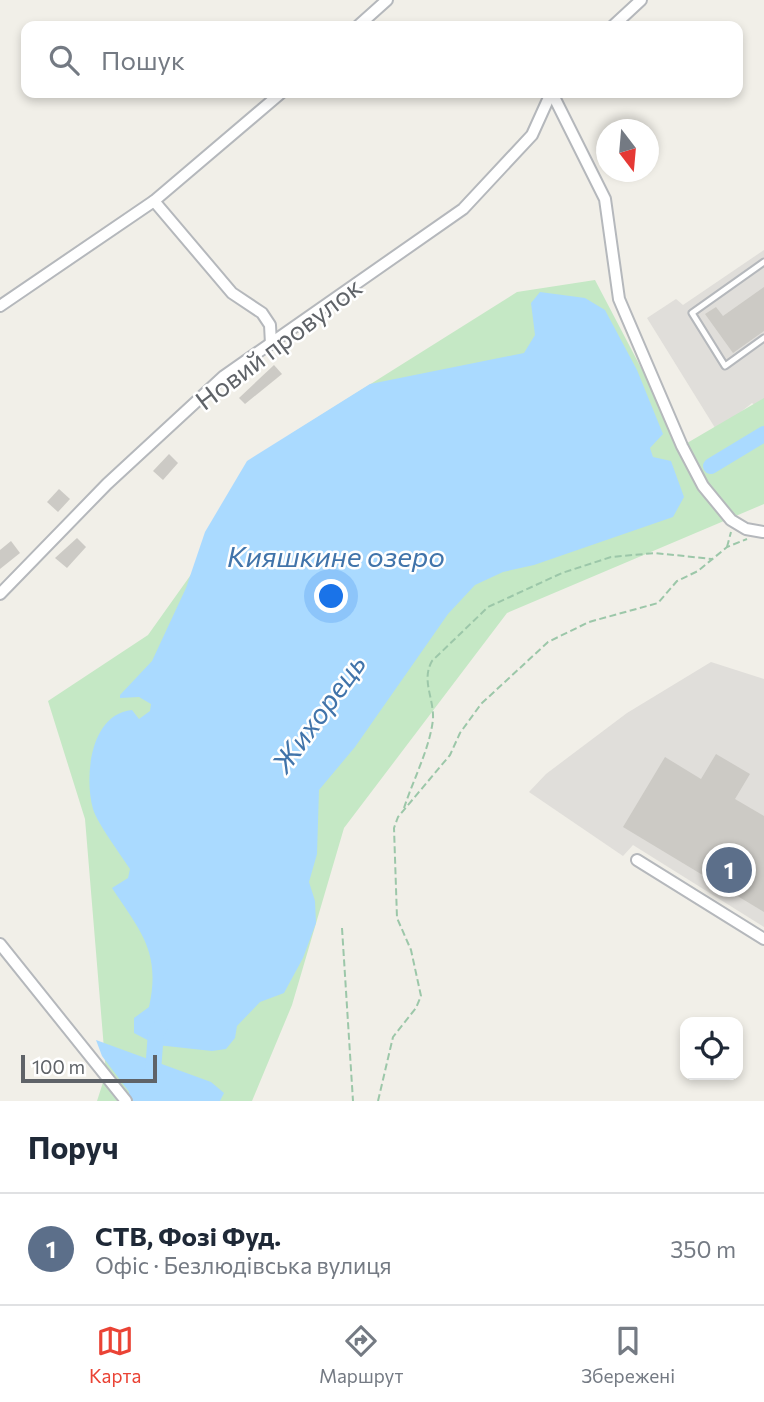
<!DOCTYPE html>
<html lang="uk">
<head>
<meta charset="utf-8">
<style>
  body { margin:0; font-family:Commissioner,sans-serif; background:#f2f2f3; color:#1f2937 }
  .controls { position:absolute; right:21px; bottom:21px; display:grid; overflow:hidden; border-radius:14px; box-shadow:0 4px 10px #0003 }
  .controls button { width:63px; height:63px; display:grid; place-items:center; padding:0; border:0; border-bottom:2px solid #e0e1e3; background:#fff; color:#1f2937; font:35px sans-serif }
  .compass { position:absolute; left:596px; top:119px; width:63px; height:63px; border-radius:50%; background:#fff; box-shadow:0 4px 10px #0003; rotate:164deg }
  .scale { position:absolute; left:21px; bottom:18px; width:136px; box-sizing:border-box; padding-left:7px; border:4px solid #5f6368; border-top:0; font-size:19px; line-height:24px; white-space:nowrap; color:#5f6368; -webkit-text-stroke:5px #fff; paint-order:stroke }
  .you { position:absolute; left:332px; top:597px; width:24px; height:24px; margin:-18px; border:5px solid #fff; border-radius:50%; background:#1a73e8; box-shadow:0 0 0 10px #1a73e833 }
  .badge { display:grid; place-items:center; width:46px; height:46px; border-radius:50%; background:#ea4335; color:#fff; font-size:23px; font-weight:700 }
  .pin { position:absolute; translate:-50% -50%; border:4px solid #fff; box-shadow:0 2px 7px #0006 }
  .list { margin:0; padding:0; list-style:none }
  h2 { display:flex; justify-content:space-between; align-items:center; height:91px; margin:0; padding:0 28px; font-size:30px }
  h2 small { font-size:23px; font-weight:400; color:#747a83 }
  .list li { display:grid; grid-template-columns:46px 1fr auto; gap:21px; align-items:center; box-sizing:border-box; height:112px; padding:0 28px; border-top:2px solid #e0e1e3 }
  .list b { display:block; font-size:26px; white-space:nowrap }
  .list p { margin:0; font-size:23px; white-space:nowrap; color:#747a83 }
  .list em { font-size:23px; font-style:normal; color:#747a83 }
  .icon { flex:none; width:38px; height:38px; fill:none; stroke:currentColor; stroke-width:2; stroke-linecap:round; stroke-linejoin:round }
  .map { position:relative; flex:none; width:764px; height:1101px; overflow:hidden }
  .search { position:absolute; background:#fff; box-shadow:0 4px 10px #0003; left:21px; right:21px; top:21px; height:77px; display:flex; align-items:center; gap:18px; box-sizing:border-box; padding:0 24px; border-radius:14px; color:#747a83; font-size:26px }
  .sheet { height:203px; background:#fff }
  nav { display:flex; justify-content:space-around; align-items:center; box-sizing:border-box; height:98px; border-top:2px solid #e0e1e3; background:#fff; font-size:19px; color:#747a83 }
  nav a { display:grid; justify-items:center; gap:4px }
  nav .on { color:#ea4335 }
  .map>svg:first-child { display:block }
  .industrial { fill:#e0deda }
  .green { fill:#c5e8c5 }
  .water { fill:#aadaff }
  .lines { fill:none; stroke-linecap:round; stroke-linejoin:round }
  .river { stroke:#aadaff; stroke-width:16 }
  .building { fill:#cccac5 }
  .lane-casing { stroke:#b5b8bc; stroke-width:9 }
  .street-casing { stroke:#b5b8bc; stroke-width:14 }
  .path { stroke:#9cc7a9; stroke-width:2; stroke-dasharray:7 3.5; stroke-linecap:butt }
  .lane { stroke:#fff; stroke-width:5 }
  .street { stroke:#fff; stroke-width:10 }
  .labels { text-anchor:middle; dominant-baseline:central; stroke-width:5; stroke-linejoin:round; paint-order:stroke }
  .street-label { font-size:26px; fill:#5f6368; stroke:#fff }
  .water-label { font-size:28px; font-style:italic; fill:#4174aa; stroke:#fff }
</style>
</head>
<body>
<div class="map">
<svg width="764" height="1101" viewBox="0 0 764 1101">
  <rect width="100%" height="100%" fill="#f1efe8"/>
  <g class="industrial">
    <polygon points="764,250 764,400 756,406 752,403 717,431 647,318 676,299 683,305"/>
    <polygon points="711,662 764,679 764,927 633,845 623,856 529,792 546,774 627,713"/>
  </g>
  <polygon class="green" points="595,280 682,446 764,398 764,504 507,613 344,828 292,1005 252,1101 97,1101 106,1073 85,819 48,701 148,635 291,434 517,292"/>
  <g class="water">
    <path d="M540 292 585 298 605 310 637 370 663 434 650 448 653 457 671 461 684 497 673 517 534 565 503 572 475 585 448 614 355 747 319 790 317 854 309 882 315 901 316 923 303 958 284 993 260 1002 237 1026 235 1038 226 1049 212 1051 157 1045 134 1033V1018L149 1007C161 952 141 932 112 888L128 878 130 869C121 855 97 823 93 809 84 777 90 714 132 710L139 719 150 711 151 704 139 697 120 698V695L152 661 186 588 205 532 247 461 370 384 524 353 535 335 531 303Z"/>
    <polygon points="96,1040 211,1082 224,1093 220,1101 136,1101 102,1056"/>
  </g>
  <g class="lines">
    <g class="river">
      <polyline points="711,466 764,434"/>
      <polyline points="133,1101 153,1071 156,1032 160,1028"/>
    </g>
  </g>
  <g class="building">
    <polygon points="764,287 764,331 733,353 705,314 716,307 723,316"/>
    <polygon points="274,365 282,374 245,404 239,398"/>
    <polygon points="169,454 178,463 163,480 153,471"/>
    <polygon points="59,489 70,499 58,512 47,502"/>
    <polygon points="77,538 86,547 67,568 55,558"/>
    <polygon points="11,541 20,553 0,569 0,550"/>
    <polygon points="716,754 750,774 735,799 764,816 764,912 623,827 665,757 701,779"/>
  </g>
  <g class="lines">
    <g class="lane-casing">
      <polyline id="lane" points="764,262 692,313 725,366 764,338"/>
    </g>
    <g class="street-casing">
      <g id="street">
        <polyline points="358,26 387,0"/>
        <polyline points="613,26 641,0"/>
        <polyline points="552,93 605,199 619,299 682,446 703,486 731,520 746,529 763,532"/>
        <polyline points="154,201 232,293 262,313 270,325 271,344"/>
        <polyline points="0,306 154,201 281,93"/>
        <polyline points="0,594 107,484 224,376 463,209 532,135 551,93"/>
        <polyline points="637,860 764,939"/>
        <polyline points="0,944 126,1101"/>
      </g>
    </g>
    <g class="path">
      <polyline points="727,547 731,532"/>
      <path d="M404 808C413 780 430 748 433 719 434 698 421 680 432 661L488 607 562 573 611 557 655 553 712 559"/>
      <polyline points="342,928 353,1101"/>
      <polyline points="378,1101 393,1037 416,1008 421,996 411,950 397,918 394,828 398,817 450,755 460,733 481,704 548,642 589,622 658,603 677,581 698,571 727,547 747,539"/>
    </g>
    <use href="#lane" class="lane"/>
    <use href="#street" class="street"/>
  </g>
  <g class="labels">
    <g class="street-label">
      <text transform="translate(278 343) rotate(-37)">Новий провулок</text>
    </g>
    <g class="water-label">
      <text x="336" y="556">Кияшкине озеро</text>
      <text transform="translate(318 713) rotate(-54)">Жихорець</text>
    </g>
  </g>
</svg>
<div class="controls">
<button><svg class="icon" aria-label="locate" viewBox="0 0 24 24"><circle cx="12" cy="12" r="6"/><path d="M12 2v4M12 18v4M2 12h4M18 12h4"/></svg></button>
</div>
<svg class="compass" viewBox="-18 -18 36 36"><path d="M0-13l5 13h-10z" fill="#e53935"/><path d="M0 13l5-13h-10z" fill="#747a83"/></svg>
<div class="scale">100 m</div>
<div class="you"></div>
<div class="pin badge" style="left:729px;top:870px;background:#5c6f8a">1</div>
<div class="search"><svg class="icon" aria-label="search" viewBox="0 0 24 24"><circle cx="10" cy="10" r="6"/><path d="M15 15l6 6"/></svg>Пошук</div>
</div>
<section class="sheet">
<h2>Поруч<small></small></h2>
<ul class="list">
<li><span class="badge" style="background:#5c6f8a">1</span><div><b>СТВ, Фозі Фуд.</b><p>Офіс · Безлюдівська вулиця</p></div><em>350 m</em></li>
</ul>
</section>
<nav>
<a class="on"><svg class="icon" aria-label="map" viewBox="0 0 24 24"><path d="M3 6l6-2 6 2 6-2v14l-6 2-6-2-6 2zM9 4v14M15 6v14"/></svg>Карта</a>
<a><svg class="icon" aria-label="directions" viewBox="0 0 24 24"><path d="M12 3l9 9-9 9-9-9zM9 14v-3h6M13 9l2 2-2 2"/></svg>Маршрут</a>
<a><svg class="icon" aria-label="saved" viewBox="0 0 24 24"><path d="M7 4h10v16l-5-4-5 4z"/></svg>Збережені</a>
</nav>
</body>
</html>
